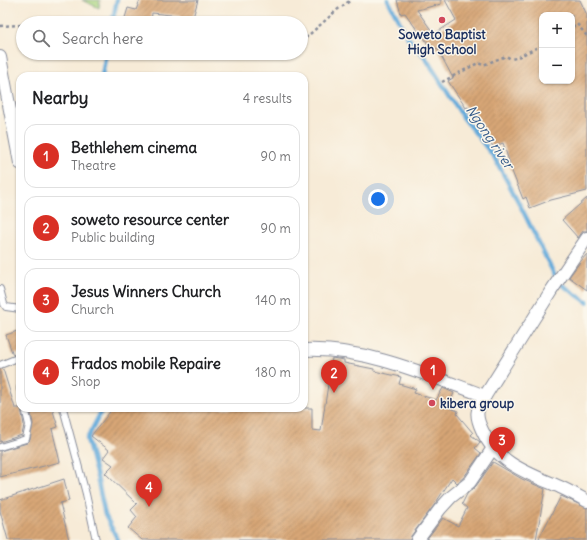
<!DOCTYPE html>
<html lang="en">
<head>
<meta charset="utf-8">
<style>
  body { margin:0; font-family:Delius,sans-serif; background:#f2f2f2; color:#202124 }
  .controls { position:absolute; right:12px; top:12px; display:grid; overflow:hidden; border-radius:8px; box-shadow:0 1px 3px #0004 }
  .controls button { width:36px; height:36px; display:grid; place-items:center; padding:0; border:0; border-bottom:1px solid #e0e0e0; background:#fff; color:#202124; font:20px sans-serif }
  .you { position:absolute; left:378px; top:199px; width:14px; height:14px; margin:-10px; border:3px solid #fff; border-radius:50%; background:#1a73e8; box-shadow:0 0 0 6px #1a73e833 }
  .badge { display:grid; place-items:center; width:26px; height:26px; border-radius:50%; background:#d93025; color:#fff; font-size:13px; font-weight:700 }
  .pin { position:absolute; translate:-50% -33px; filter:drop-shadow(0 1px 2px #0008) }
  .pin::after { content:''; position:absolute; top:21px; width:14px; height:12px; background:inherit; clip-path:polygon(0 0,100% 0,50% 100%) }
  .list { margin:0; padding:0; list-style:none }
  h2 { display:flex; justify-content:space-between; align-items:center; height:52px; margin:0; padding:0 16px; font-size:17px }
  h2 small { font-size:13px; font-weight:400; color:#757577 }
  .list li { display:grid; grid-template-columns:26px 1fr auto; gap:12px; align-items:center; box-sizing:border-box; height:64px; margin:0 8px 8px; padding:0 8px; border:1px solid #e0e0e0; border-radius:12px }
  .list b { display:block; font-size:15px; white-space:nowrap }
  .list p { margin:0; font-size:13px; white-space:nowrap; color:#757577 }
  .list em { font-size:13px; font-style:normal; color:#757577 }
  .icon { flex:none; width:22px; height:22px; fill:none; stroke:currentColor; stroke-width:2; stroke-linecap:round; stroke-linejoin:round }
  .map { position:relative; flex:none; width:587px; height:540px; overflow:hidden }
  .search { position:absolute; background:#fff; box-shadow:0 1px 3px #0004; left:16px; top:16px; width:292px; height:44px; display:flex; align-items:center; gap:10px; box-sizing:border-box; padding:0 14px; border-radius:22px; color:#757577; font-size:15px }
  .panel { position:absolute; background:#fff; box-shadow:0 1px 3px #0004; left:16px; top:72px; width:292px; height:340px; border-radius:12px }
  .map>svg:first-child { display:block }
  .garden { fill:#aad581; stroke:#628270 }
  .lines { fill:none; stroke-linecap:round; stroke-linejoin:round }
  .stream { stroke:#63aada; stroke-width:4.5 }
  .building { fill:url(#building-hatch); fill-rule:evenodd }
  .service-casing { stroke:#898d9a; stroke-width:8 }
  .minor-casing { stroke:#898d9a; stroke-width:14 }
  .path { stroke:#898d9a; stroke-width:2.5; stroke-dasharray:3 3; stroke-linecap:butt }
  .service { stroke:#fff; stroke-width:6 }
  .minor { stroke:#fff; stroke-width:12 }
  .poi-dot { fill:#d1495b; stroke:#fbf7ec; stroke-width:1.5 }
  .labels { text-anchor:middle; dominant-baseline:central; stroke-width:3; stroke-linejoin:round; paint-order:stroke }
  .poi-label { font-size:13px; font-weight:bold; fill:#1b2f5e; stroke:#fbf7ec }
  .water-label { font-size:14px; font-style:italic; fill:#345a89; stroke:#fbf7ec }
</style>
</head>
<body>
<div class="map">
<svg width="587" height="540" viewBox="0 0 587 540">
  <defs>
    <pattern id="building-hatch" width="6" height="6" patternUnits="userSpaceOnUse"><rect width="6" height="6" fill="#d7a676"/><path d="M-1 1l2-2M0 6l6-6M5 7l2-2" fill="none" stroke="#ae8864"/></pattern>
  </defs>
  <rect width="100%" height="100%" fill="#fbf7ec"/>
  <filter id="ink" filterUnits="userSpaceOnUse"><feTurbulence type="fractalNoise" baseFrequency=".025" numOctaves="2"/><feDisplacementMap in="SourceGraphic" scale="8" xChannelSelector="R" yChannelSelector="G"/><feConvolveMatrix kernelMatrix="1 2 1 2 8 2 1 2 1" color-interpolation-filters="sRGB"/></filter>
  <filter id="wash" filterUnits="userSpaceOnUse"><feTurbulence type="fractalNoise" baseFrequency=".012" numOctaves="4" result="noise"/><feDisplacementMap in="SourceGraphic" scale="16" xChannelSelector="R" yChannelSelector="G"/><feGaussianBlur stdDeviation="0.9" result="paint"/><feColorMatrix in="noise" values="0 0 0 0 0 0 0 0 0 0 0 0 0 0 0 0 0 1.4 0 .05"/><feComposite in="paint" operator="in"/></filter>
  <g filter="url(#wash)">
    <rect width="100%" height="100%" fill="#f7ebd7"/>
    <polygon class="garden" points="82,0 100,0 99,8 84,1"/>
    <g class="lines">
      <g class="stream">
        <polyline points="388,0 408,38 425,57 463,117 494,157 520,205 558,282 587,302"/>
        <polyline points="112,23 117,0"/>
        <polyline points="102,76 106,53"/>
        <polyline points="103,408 87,439 97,477 105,515 118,540"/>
      </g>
    </g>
    <g id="blocks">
      <g class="building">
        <polygon points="140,0 198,0 192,21 180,18 180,16 152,13 151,23 124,21 128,8 136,10"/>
        <path d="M397 0H441V4L417 10 434 34 456 20 445 0H580L587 15V191L551 200 530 208 526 197 523 199 509 164H510L503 143 493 147 480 120 475 122 468 107 466 108 448 81 453 78 437 48 432 51 423 36 422 37 405 13 401 14ZM542 15H572V81H542Z"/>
        <polygon points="587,198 587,231 583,231 578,238 562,220"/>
        <polygon points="587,254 587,290 569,277 580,262"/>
        <polygon points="20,330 20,353 13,355 6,335"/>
        <polygon points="332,358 344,360 344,363 374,369 374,371 401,377 399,384 416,389 414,393 436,400 443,388 454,393 448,407 458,411 457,414 473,433 471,435 480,442 475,448 481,453 464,477 457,483 452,478 435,504 411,536 410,540 142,540 128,528 137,517 131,510 137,504 105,473 113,465 103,458 109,450 91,436 113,408 312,408 312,430 321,431"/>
        <polygon points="0,369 3,369 15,408 21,408 24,425 22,435 0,442"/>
        <polygon points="30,408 52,408 58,427 52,429 60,462 0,477 0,451 27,443 30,440 33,424"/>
        <polygon points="493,462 522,479 545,489 536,540 426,540 443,518 458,526 467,508 462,504 467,494 476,486"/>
        <polygon points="64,479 69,501 60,503 69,540 8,540 0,511 0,500"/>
        <polygon points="561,496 587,508 587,540 538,540"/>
      </g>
    </g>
  </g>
  <g filter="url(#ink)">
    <use href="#blocks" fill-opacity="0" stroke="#898d9a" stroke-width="1"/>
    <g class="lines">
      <g class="service-casing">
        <g id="service">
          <polyline points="0,289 4,304 6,307 20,309"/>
          <polyline points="0,365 20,357"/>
          <polyline points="20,388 20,389"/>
          <polyline points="63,408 86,494 96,540"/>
          <polyline points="0,447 26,439 29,425 25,408"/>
        </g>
      </g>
      <g class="minor-casing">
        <g id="minor">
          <polyline points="0,57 20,163"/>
          <path d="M304 350C365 347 428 375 485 396L551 291 587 238"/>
          <path d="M485 396C476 410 475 415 482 430 496 463 530 474 560 487 569 491 578 496 587 501"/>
          <polyline points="417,540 440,509 451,497 470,482 493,448"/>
        </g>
      </g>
      <g class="path">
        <polyline points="82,23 97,23"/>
        <polyline points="0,26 23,25"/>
        <polyline points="572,27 577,24 587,36"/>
        <polyline points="301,42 337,10 351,0"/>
        <polyline points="442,82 478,63 483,65 506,56 511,59 516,58 542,45"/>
      </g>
      <use href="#service" class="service"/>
      <use href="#minor" class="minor"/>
    </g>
  </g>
  <g class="poi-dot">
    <circle cx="442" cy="20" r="4"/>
    <circle cx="432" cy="403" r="4"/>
  </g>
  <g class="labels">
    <g class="poi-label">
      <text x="442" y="34">Soweto Baptist<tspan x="442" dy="15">High School</tspan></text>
      <text x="440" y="403" text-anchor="start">kibera group</text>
    </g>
    <g class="water-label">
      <text transform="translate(490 137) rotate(56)">Ngong river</text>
    </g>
  </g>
</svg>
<div class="controls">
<button>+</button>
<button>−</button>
</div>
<div class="you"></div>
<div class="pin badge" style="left:433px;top:390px">1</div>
<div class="pin badge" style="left:334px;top:393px">2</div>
<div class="pin badge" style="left:502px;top:460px">3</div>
<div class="pin badge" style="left:149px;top:507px">4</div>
<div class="search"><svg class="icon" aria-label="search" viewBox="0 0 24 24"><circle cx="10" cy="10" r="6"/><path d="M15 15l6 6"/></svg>Search here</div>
<section class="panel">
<h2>Nearby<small>4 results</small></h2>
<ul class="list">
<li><span class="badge">1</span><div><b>Bethlehem cinema</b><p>Theatre</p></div><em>90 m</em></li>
<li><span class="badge">2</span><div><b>soweto resource center</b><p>Public building</p></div><em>90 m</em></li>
<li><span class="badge">3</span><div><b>Jesus Winners Church</b><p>Church</p></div><em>140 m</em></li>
<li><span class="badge">4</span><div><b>Frados mobile Repaire</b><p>Shop</p></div><em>180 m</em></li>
</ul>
</section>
</div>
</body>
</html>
